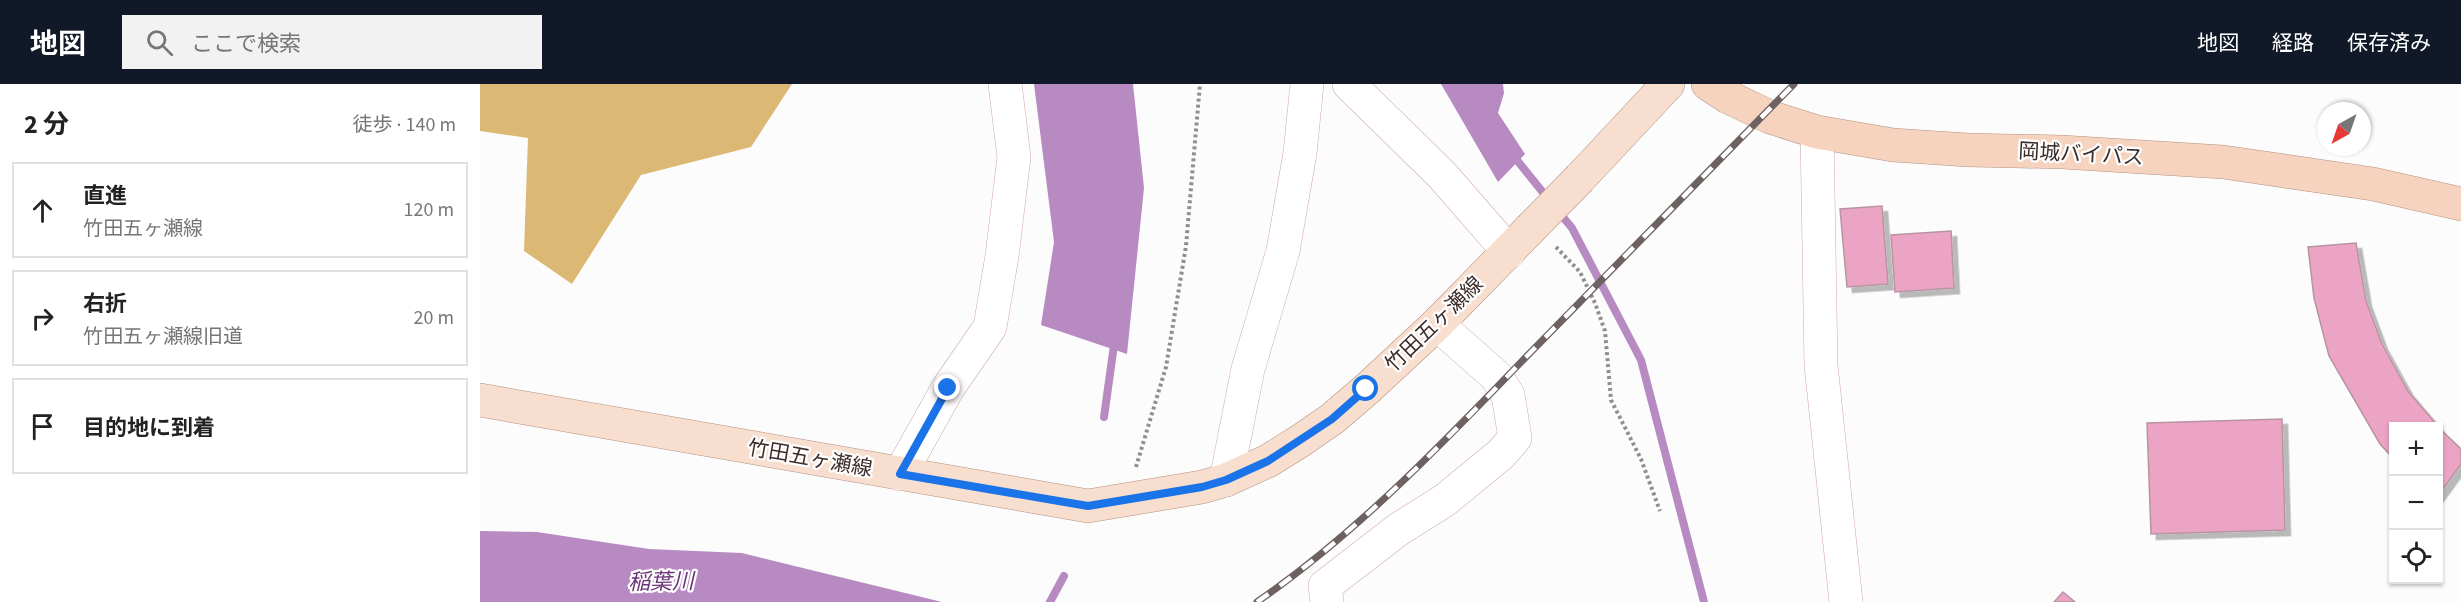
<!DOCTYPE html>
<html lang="ja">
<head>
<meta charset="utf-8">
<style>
  body { margin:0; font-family:"Source Sans 3","Noto Sans JP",sans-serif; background:#f2f2f2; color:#222 }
  .controls { position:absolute; right:18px; bottom:18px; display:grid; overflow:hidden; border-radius:0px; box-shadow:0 2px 4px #0004 }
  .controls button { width:54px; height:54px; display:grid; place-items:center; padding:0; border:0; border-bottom:2px solid #e0e0e0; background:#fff; color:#222; font:30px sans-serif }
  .compass { position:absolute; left:1837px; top:18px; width:54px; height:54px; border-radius:50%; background:#fff; box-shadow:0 2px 4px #0004; rotate:220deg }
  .stop { position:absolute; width:18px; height:18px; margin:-14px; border:4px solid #1a73e8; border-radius:50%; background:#fff }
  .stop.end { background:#1a73e8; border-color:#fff; box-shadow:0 2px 6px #0008 }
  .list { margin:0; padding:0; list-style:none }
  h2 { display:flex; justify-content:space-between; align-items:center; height:78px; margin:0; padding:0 24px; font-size:26px }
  h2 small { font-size:20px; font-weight:400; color:#767676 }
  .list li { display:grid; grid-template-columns:39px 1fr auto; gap:18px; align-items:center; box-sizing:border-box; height:96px; margin:0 12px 12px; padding:0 12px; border:2px solid #e0e0e0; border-radius:0px }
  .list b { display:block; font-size:22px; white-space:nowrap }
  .list p { margin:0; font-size:20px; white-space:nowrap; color:#767676 }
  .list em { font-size:20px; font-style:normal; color:#767676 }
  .icon { flex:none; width:33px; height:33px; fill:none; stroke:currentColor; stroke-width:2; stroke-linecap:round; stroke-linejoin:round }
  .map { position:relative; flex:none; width:1981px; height:518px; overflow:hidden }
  header { display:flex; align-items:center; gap:36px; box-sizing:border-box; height:84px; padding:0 30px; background:#111827; color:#fff }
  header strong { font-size:28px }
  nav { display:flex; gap:33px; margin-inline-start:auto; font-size:21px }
  .search { width:420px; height:54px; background:#f2f2f2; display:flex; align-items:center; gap:15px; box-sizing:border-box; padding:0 21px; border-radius:0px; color:#767676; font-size:22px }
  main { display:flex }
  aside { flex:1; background:#fff }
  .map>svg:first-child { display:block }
  .forest { fill:#dcb875 }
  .water { fill:#b88ac2 }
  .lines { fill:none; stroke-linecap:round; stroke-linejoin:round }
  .stream { stroke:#b88ac2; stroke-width:8 }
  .building { fill:#eca4c5; stroke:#b894a3; stroke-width:1.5; filter:url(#shadow) }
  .minor-casing { stroke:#d0a8a6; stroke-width:34 }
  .primary-casing { stroke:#b49180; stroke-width:34 }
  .trunk-casing { stroke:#b49180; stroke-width:34 }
  .path { stroke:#958d8c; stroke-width:4; stroke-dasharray:3 3; stroke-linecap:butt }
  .minor { stroke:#fff; stroke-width:33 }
  .primary { stroke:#f8dece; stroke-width:33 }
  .trunk { stroke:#f6d3be; stroke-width:33 }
  .rail-casing { stroke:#6d6161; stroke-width:7 }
  .rail { stroke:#fff; stroke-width:4.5; stroke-dasharray:14; stroke-linecap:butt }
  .primary-bridge-casing { stroke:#b49180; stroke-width:34; stroke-linecap:butt }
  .primary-bridge { stroke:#f8dece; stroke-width:33 }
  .route { stroke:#1a73e8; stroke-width:8 }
  .labels { text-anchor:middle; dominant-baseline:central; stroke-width:4.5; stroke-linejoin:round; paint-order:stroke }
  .street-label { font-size:21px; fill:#3c2c2b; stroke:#fff }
  .water-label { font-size:22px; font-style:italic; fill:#6c3478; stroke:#fff }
</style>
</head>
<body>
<header>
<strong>地図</strong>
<div class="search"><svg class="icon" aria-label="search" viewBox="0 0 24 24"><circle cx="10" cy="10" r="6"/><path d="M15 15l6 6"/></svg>ここで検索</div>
<nav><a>地図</a><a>経路</a><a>保存済み</a></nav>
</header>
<main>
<aside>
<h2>2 分<small>徒歩 · 140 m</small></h2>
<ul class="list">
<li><svg class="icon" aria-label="ahead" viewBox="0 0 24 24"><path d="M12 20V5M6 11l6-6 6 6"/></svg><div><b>直進</b><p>竹田五ヶ瀬線</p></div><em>120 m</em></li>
<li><svg class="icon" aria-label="right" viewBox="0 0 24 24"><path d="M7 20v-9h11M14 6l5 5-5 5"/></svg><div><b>右折</b><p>竹田五ヶ瀬線旧道</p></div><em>20 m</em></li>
<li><svg class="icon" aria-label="arrive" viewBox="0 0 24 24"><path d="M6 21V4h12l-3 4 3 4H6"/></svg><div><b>目的地に到着</b></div></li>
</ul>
</aside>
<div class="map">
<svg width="1981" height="518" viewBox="0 0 1981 518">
  <defs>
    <filter id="shadow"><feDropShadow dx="5.5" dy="5.5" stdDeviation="0" flood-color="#0004"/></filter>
  </defs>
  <rect width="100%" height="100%" fill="#fcfcfc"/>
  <polygon class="forest" points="0,0 312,0 271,63 161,91 92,200 44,167 48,54 0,47"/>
  <g class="water">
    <polygon points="554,0 653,0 664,104 647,270 561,241 574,158"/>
    <polygon points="961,0 1023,0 1024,9 1018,29 1045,70 1018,98"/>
    <polygon points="0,447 57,448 169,465 262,469 462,518 0,518"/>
  </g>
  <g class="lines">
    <g class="stream">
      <polyline points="1032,70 1069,116"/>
      <polyline points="1077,126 1092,144 1161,276 1224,518"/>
      <polyline points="624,333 635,254"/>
      <polyline points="570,518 584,492"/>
    </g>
  </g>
  <g class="building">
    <polygon points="1402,122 1408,200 1367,203 1360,125"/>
    <polygon points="1471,147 1474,204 1415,208 1411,151"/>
    <polygon points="1876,159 1886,217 1902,260 1928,307 1958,342 1914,342 1914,375 1900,360 1849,272 1834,214 1828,163"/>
    <polygon points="1802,335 1805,446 1671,450 1667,339"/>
    <polygon points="1958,343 1981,365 1981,380 1958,412"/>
    <polygon points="1583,508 1595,518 1574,518"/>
  </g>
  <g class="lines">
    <g class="minor-casing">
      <g id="minor">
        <polyline points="869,0 962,91 1029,168"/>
        <polyline points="1337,48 1341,281 1366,518"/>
        <polyline points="420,390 468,304 510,243 522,172 534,73 525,0"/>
        <polyline points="746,396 768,285 803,167 820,69 827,0"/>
        <polyline points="847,518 845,502 919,445 965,416 1021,370 1035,354 1028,311 1016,292 957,240"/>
      </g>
    </g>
    <g class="primary-casing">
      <g id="primary">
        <polyline points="1100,94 1188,0"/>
        <polyline points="0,316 608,422 722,403 746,396 788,377 820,357 852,335 887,305 957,240 1050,145"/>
      </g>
    </g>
    <g class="trunk-casing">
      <polyline id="trunk" points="1228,0 1248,13 1290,33 1337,48 1413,61 1488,66 1582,68 1743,78 1893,100 1981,120"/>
    </g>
    <g class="path">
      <polyline points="1076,163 1100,188 1115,219 1125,247 1131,316 1161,375 1180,427"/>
      <polyline points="656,383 686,283 706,162 720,0"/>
    </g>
    <use href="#minor" class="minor"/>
    <use href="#primary" class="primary"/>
    <use href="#trunk" class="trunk"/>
    <g class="rail-casing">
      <path id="rail" d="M777 518C877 449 962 360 1046 273 1135 182 1225 91 1314 0"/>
    </g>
    <use href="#rail" class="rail"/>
    <g class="primary-bridge-casing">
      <polyline id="primary-bridge" points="1050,145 1100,94"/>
    </g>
    <use href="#primary-bridge" class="primary-bridge"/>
  </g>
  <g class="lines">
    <polyline class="route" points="468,304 420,390 608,422 722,403 746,396 788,377 852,335 886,305"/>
  </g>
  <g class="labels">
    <g class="street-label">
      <text transform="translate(1601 70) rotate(3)">岡城バイパス</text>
      <text transform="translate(954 240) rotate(-44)">竹田五ヶ瀬線</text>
      <text transform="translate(330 374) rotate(10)">竹田五ヶ瀬線</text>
    </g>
    <g class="water-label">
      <text transform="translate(181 498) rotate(-1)">稲葉川</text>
    </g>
  </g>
</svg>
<div class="controls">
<button>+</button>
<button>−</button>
<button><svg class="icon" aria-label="locate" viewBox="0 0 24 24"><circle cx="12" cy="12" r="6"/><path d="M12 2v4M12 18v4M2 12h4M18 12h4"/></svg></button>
</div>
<svg class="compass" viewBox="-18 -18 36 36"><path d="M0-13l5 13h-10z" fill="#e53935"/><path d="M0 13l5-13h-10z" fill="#767676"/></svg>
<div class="stop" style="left:886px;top:305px"></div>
<div class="stop end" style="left:468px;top:304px"></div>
</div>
</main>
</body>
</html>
